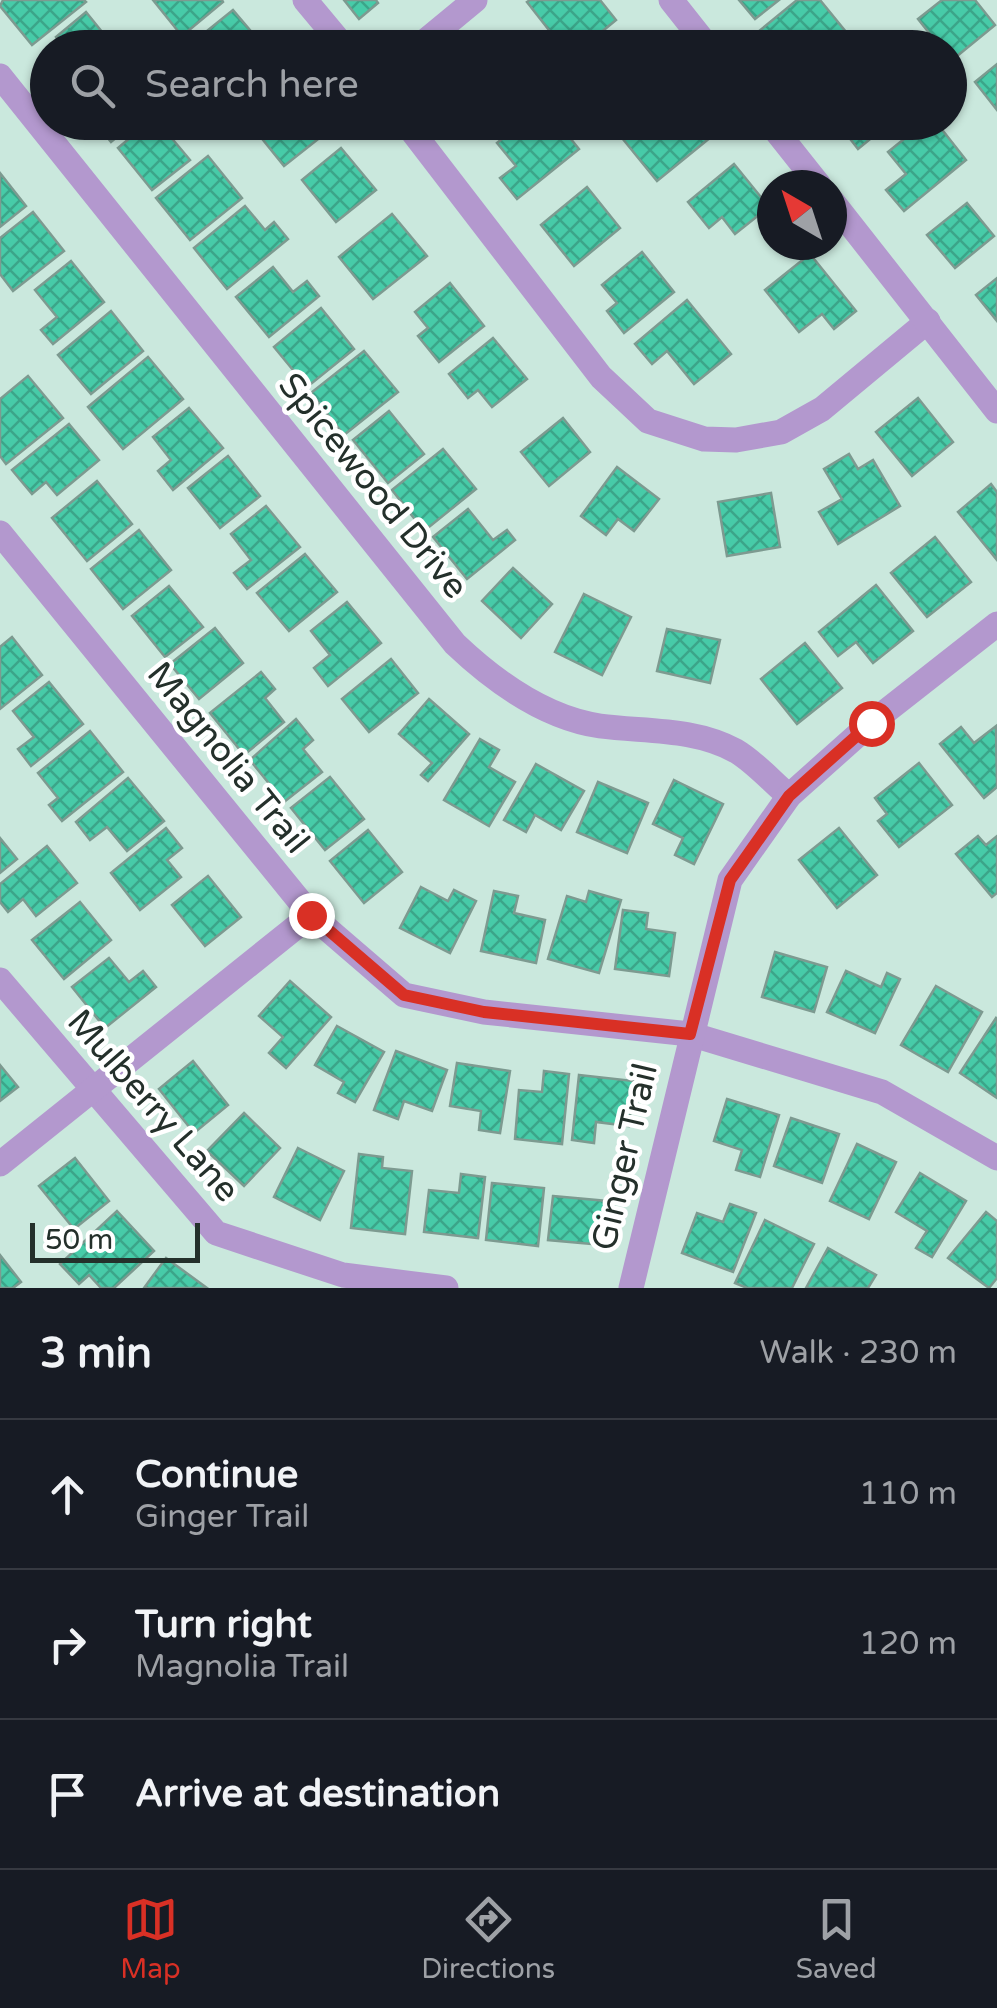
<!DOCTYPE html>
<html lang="en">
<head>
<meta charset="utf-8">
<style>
  body { margin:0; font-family:"Varela Round",sans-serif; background:#20242c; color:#f1f3f6 }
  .compass { position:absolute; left:757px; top:170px; width:90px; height:90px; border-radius:50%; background:#171b24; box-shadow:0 2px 8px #0004; rotate:321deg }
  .scale { position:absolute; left:30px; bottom:25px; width:170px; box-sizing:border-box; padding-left:10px; border:5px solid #24302b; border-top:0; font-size:28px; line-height:35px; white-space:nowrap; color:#24302b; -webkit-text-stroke:8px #fff; paint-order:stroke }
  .stop { position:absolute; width:30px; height:30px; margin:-22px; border:8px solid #d93025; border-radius:50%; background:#fff }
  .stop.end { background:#d93025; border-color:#fff; box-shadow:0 2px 10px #0008 }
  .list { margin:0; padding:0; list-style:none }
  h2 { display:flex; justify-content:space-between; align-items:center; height:130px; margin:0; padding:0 40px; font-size:42px }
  h2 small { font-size:32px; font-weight:400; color:#9ea1a6 }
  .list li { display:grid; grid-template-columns:65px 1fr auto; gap:30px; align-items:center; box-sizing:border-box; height:150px; padding:0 40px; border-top:2px solid #363941 }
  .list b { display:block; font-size:38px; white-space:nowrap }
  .list p { margin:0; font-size:32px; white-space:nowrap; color:#9ea1a6 }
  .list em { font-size:32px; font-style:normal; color:#9ea1a6 }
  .icon { flex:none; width:55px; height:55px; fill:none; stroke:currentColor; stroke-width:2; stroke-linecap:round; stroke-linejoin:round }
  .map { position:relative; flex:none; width:997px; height:1288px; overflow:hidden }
  .search { position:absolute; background:#171b24; box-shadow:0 2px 8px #0004; left:30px; right:30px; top:30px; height:110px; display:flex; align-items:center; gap:25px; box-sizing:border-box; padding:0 35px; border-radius:55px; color:#9ea1a6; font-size:38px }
  .sheet { height:580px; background:#171b24 }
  nav { display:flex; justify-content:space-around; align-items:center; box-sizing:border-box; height:140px; border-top:2px solid #363941; background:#171b24; font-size:28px; color:#9ea1a6 }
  nav a { display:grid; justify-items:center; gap:5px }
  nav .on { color:#d93025 }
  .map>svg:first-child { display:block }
  .building { fill:url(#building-cross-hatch); stroke:#7d9a90; stroke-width:2.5 }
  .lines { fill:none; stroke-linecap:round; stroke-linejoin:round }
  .minor { stroke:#b398ce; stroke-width:25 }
  .route { stroke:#d93025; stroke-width:12 }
  .labels { text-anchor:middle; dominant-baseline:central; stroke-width:9; stroke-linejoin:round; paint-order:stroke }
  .street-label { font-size:35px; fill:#24302b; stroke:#fff }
</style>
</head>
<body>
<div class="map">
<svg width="997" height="1288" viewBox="0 0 997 1288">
  <defs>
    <pattern id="building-cross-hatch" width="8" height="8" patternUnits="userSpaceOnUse" patternTransform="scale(2.5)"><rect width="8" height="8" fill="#47cba8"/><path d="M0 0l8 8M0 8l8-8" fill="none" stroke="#3ba589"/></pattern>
  </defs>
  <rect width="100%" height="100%" fill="#cae8dd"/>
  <g class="building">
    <polygon points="3,0 84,0 86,2 32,45 0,6"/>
    <polygon points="153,0 222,0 223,2 182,36"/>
    <polygon points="344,0 376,0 378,3 359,19"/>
    <polygon points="530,0 600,0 616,20 582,48 563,48 527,2"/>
    <polygon points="739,0 779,0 755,19"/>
    <polygon points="797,0 820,0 855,43 850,48 799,48 793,40 783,48 771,48 758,32"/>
    <polygon points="942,0 975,0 995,25 951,61 950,48 941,48 918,19"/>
    <polygon points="233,10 265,48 187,47"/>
    <polygon points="86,12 115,48 64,48 56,37"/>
    <polygon points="997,64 997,110 975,82"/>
    <polygon points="95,122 135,122 111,142"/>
    <polygon points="149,122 175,122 179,127 169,135 190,160 152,190 118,148"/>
    <polygon points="254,122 319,122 327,132 284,166 251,125"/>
    <polygon points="522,122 557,122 579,149 517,199 500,178 516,166 497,143"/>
    <polygon points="641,122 699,122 711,137 657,181 622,138"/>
    <polygon points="837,122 891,122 858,149"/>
    <polygon points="925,122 936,122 966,160 904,211 886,190 906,174 888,152"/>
    <polygon points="341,148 376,190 336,222 302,180"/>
    <polygon points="208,156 242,198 190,240 156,198"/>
    <polygon points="734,164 769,207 735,234 722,217 709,228 688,202"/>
    <polygon points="0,173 26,206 0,227"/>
    <polygon points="587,187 620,228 574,266 541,225"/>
    <polygon points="967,203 994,236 955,268 927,235"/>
    <polygon points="245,206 265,230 274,222 288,239 227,289 194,248"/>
    <polygon points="33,212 64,251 13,291 0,274 0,238"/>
    <polygon points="392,214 427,256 373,299 339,257"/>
    <polygon points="642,252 674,292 624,333 607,311 617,303 602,285"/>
    <polygon points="810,254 856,311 834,329 822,314 799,332 765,290"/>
    <polygon points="71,261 104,302 53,344 41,330 57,317 35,290"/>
    <polygon points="273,267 293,292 307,281 319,296 269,337 236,297"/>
    <polygon points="997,278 997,321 976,295"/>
    <polygon points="450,283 484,326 439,362 418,336 428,328 415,312"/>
    <polygon points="687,300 731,354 694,384 667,351 652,364 635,344"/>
    <polygon points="321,308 354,349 307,387 274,347"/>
    <polygon points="111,311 143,351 91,394 58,355"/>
    <polygon points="493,338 527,379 492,407 478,390 468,398 449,374"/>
    <polygon points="364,351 398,392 344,435 311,393"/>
    <polygon points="148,357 183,399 123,449 88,407"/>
    <polygon points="28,376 63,418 6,464 0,456 0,399"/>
    <polygon points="918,398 953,442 912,476 876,432"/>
    <polygon points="189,408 223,448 173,490 158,471 171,460 153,437"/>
    <polygon points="389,411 424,454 388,483 353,440"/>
    <polygon points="563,418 590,452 549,486 521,452"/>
    <polygon points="69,424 99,460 57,495 46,482 32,494 12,470"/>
    <polygon points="443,449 476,489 424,531 392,490"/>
    <polygon points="849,454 858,469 873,460 900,506 838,544 819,512 842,499 824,469"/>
    <polygon points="228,456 260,496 220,528 188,488"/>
    <polygon points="617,467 659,499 634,531 618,519 606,535 581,516"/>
    <polygon points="97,481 132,524 87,561 52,518"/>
    <polygon points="991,484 997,492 997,560 958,512"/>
    <polygon points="771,493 780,547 727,556 718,502"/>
    <polygon points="266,506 300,547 247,589 234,573 251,560 231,534"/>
    <polygon points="468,509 493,540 507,530 515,540 467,579 433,537"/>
    <polygon points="139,530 171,570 123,609 91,569"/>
    <polygon points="935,537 971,582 927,617 891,573"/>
    <polygon points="305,554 337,592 289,631 257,593"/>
    <polygon points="513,568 552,604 521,638 482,601"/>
    <polygon points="876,585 913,631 873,663 856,642 838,656 819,632"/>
    <polygon points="169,586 203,627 165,657 132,616"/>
    <polygon points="584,594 631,617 602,675 555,652"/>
    <polygon points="347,602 381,643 328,686 314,668 330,655 311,631"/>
    <polygon points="215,628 243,663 199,699 170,664"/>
    <polygon points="667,629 720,640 710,683 657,671"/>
    <polygon points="12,637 42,675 0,709 0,647"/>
    <polygon points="805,643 842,688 797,724 761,679"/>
    <polygon points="391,659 418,693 369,732 342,699"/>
    <polygon points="261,672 275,689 265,698 284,722 244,755 210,713"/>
    <polygon points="49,682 83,724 31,766 18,749 34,737 13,711"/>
    <polygon points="429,699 469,734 428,781 421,775 432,763 399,734"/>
    <polygon points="296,719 313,740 303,749 322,772 284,802 250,760"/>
    <polygon points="996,726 997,787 984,798 940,744 961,727 974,743"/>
    <polygon points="90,731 123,772 62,821 49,805 58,798 38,773"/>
    <polygon points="480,739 499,750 489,767 515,782 489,826 444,800"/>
    <polygon points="919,763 952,805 899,847 878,821 887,814 875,798"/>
    <polygon points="536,764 584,791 561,830 535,815 526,832 504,820"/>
    <polygon points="330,777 364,819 325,850 291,808"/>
    <polygon points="128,778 164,821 127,851 107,827 90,840 76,822"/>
    <polygon points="674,780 723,804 694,864 675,855 683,838 653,824"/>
    <polygon points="598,782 648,803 627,853 577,832"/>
    <polygon points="166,828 182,848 167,860 181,877 140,910 111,873"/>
    <polygon points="839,828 877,875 837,908 799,860"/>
    <polygon points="368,830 402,872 364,903 330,861"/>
    <polygon points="978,836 986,845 997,836 997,893 992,897 956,854"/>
    <polygon points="0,838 17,859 0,873"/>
    <polygon points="47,846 77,883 36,916 23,899 8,912 0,902 0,884"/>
    <polygon points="208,876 241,917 205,946 172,905"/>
    <polygon points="421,887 448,901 454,890 476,901 450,953 400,928"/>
    <polygon points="494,891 518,896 514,913 545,920 536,963 481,951"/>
    <polygon points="589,891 621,900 599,973 548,959 567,896 586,902"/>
    <polygon points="80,902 111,940 64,979 32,940"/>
    <polygon points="623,910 648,913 646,929 675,933 669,976 615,969"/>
    <polygon points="775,952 827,967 814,1012 762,997"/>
    <polygon points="109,958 129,982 143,971 156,987 105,1028 72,987"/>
    <polygon points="846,971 881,987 887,973 900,979 875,1033 827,1012"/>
    <polygon points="290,981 331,1017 286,1068 269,1053 283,1037 259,1016"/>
    <polygon points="936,986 982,1012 948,1072 901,1045"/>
    <polygon points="996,1018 997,1019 997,1098 960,1073"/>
    <polygon points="337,1026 384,1052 355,1102 338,1093 344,1082 315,1065"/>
    <polygon points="396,1051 447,1070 432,1111 404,1101 398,1119 374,1110"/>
    <polygon points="193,1061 228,1105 194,1133 159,1089"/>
    <polygon points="457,1063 510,1071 500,1133 479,1130 481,1111 450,1106"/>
    <polygon points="0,1065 18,1087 0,1101"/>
    <polygon points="544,1071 569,1074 562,1144 515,1139 519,1090 542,1092"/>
    <polygon points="579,1075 634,1081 629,1126 596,1122 594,1143 572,1140"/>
    <polygon points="727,1099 779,1115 760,1177 736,1170 742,1150 714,1141"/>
    <polygon points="244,1113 280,1148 244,1186 207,1151"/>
    <polygon points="791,1118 839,1134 822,1183 774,1166"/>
    <polygon points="857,1144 896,1162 869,1219 830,1201"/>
    <polygon points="298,1148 344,1171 320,1220 274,1197"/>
    <polygon points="359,1154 383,1157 382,1168 412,1171 405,1234 351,1228"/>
    <polygon points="75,1158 109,1201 74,1229 39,1186"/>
    <polygon points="920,1173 966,1201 932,1257 916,1248 927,1231 896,1212"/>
    <polygon points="461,1174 485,1177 478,1238 424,1232 429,1190 459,1193"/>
    <polygon points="492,1183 544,1188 538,1246 486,1240"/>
    <polygon points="553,1196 607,1201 602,1245 548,1240"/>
    <polygon points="730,1204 756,1213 733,1272 682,1253 697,1213 723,1222"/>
    <polygon points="117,1211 154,1251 114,1288 101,1288 89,1275 79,1284 60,1264"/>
    <polygon points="986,1212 997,1221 997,1278 989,1288 948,1258"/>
    <polygon points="765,1220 814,1244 792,1288 747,1288 735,1283"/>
    <polygon points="828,1248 876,1275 868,1288 806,1288"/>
    <polygon points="0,1255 21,1282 13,1288 0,1288"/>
    <polygon points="166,1258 207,1288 144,1288"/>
  </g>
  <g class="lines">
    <g class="minor">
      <polyline points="305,0 345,48"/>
      <polyline points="671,0 709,48"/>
      <polyline points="417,48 475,0"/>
      <path d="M0 76 455 644C494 681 545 718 600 726 646 732 694 728 736 751 755 762 772 782 789 796"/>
      <polyline points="405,122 601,377 648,421 704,439 736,440 781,432 822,409 928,321"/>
      <polyline points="769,122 819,185"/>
      <polyline points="832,201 997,411"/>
      <polyline points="0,533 311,915 404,995 484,1012 690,1034 882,1092 997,1158"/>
      <polyline points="0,980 216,1233 343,1275 446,1288"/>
      <polyline points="0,1164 311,915"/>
      <polyline points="631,1288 730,880 789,796 871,723 997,624"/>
    </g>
  </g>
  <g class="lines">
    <polyline class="route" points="311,915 404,995 484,1012 690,1034 730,880 789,796 871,723"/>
  </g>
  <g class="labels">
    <g class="street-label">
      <text transform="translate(373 486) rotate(51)">Spicewood Drive</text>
      <text transform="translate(228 758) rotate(51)">Magnolia Trail</text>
      <text transform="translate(153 1106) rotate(49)">Mulberry Lane</text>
      <text transform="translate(625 1157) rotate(-77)">Ginger Trail</text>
    </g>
  </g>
</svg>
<svg class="compass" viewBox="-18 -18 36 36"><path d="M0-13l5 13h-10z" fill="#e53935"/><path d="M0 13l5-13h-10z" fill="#9ea1a6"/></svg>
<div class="scale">50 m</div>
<div class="stop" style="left:871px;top:723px"></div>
<div class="stop end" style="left:311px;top:915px"></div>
<div class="search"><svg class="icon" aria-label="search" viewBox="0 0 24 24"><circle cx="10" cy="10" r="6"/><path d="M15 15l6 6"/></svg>Search here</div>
</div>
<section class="sheet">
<h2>3 min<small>Walk · 230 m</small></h2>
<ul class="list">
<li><svg class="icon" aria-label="ahead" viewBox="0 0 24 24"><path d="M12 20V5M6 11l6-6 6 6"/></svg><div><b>Continue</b><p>Ginger Trail</p></div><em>110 m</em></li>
<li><svg class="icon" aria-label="right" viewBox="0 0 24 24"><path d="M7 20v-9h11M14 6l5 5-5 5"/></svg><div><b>Turn right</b><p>Magnolia Trail</p></div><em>120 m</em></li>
<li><svg class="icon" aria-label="arrive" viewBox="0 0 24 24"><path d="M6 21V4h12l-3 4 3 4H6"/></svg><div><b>Arrive at destination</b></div></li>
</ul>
</section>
<nav>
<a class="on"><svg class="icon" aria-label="map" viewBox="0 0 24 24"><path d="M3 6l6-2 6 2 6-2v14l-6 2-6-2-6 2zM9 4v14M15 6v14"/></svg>Map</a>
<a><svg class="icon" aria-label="directions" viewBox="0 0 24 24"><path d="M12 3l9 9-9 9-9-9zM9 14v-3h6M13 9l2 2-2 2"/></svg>Directions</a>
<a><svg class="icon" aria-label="saved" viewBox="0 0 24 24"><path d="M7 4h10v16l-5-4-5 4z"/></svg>Saved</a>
</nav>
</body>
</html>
